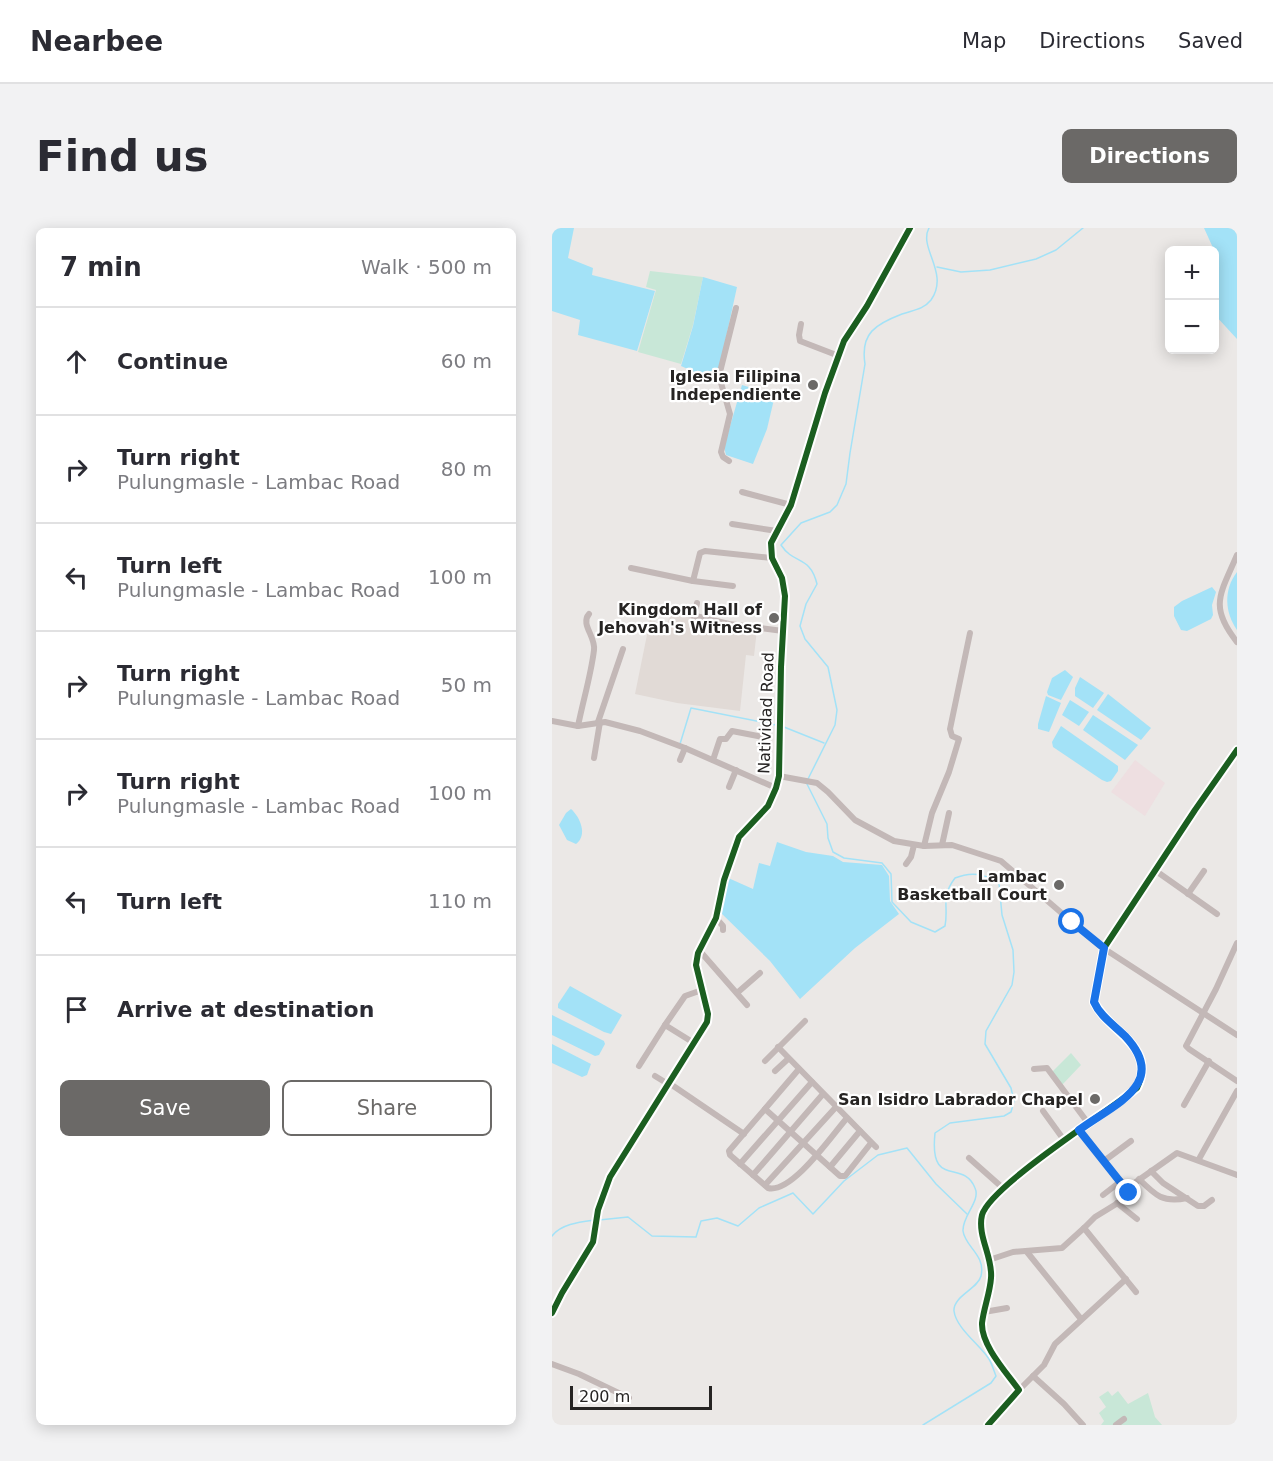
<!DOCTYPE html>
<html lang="en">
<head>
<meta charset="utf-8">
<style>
  body { margin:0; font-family:"DejaVu Sans",sans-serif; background:#f2f2f3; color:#2b2b33 }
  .controls { position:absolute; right:18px; top:18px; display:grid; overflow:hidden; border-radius:9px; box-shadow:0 3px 15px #0003 }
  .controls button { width:54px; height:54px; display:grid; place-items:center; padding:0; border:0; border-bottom:2px solid #e1e1e2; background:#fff; color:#2b2b33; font:30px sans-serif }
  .scale { position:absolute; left:18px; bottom:15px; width:142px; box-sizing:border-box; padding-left:6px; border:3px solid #262423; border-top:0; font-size:16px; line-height:21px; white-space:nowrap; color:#262423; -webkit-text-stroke:4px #fff; paint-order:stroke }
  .stop { position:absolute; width:18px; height:18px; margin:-14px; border:4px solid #1a73e8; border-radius:50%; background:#fff }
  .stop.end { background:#1a73e8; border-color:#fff; box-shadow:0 2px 6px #0008 }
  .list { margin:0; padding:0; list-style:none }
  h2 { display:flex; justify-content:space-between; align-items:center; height:78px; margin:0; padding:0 24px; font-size:26px }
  h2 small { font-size:20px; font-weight:400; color:#7c7c81 }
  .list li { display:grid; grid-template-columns:39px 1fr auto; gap:18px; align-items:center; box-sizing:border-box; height:108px; padding:0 24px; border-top:2px solid #e1e1e2 }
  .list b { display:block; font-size:22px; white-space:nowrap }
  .list p { margin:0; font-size:20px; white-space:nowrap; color:#7c7c81 }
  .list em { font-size:20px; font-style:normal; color:#7c7c81 }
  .actions { display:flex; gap:12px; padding:18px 24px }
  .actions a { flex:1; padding:14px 0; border:2px solid #6b6967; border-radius:9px; text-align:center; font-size:21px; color:#6b6967 }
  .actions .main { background:#6b6967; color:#fff }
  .icon { flex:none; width:33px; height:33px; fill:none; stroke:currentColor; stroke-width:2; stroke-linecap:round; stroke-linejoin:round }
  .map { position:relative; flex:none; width:685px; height:1197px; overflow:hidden; border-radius:9px }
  header { display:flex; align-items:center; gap:36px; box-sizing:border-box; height:84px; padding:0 30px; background:#fff; border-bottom:2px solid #e1e1e2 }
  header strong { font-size:28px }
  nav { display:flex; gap:33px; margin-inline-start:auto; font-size:21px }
  .intro { display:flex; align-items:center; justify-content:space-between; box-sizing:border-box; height:144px; padding:0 36px }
  h1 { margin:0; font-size:42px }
  .button { padding:15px 27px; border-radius:9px; background:#6b6967; color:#fff; font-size:21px; font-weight:700 }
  main { display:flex; gap:36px; padding:0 36px }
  aside { flex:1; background:#fff; border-radius:9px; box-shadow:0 3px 15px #0003 }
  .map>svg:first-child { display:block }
  .built { fill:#e1dad6 }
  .industrial { fill:#eedfe1 }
  .green { fill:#c8e7d7 }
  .water { fill:#a3e2f7 }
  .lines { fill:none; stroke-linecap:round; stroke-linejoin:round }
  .stream { stroke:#a3e2f7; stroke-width:1.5 }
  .minor { stroke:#c3b8b7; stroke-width:6 }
  .cycleway-casing { stroke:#fff; stroke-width:10 }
  .cycleway { stroke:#1b5e20; stroke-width:6 }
  .route { stroke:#1a73e8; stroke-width:8 }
  .poi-dot { fill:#6b6967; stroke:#fff; stroke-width:2 }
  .labels { text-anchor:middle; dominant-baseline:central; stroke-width:4.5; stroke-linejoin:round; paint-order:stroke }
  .poi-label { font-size:16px; font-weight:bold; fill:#262423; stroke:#fff; text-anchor:end }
  .street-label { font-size:16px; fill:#262423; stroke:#fff }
</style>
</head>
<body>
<header>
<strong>Nearbee</strong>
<nav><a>Map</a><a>Directions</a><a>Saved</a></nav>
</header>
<div class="intro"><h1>Find us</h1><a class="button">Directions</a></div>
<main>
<aside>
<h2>7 min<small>Walk · 500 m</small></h2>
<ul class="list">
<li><svg class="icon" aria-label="ahead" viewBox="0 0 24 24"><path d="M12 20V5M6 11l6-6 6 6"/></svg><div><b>Continue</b></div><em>60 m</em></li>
<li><svg class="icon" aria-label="right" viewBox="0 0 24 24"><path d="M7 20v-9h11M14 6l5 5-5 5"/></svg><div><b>Turn right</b><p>Pulungmasle - Lambac Road</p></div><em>80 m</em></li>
<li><svg class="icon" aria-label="left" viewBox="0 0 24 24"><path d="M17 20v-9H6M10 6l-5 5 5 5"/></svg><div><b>Turn left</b><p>Pulungmasle - Lambac Road</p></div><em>100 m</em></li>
<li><svg class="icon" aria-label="right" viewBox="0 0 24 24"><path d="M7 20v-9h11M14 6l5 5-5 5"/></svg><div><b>Turn right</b><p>Pulungmasle - Lambac Road</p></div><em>50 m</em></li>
<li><svg class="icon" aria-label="right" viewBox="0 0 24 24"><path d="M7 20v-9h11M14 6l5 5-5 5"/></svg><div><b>Turn right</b><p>Pulungmasle - Lambac Road</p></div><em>100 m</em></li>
<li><svg class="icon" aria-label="left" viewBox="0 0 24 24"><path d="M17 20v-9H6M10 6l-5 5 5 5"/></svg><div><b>Turn left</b></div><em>110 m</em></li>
<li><svg class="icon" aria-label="arrive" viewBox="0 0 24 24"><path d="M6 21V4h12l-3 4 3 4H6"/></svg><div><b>Arrive at destination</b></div></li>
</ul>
<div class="actions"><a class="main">Save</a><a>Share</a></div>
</aside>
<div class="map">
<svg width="685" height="1197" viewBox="0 0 685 1197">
  <rect width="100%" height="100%" fill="#ebe8e6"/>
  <polygon class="built" points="121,383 144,389 136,400 144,392 205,401 202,428 194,427 188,483 125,475 83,466 98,392 114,397"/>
  <polygon class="industrial" points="583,532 613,555 593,588 559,564"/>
  <g class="green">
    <polygon points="98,43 151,49 141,97 129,136 86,124 104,62 94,59"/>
    <polygon points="519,825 529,837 510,857 500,844"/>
    <polygon points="556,1163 560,1168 566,1163 576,1176 596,1165 603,1189 610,1197 549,1197 552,1193 547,1185 554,1179 547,1169"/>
  </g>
  <g class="water">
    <polygon points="0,0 22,0 16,30 41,40 40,47 103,63 85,123 26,107 28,92 0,83"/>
    <polygon points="652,0 685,0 685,111 663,87 662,22"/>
    <polygon points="151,49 185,59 165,151 149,147 129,138 141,98"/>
    <polygon points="190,157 223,167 215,201 201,236 174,227 172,219"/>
    <path d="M685 344V402C673 385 671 362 685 344Z"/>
    <polygon points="660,359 664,364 660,377 661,387 659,391 635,403 629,402 622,388 622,379 630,373"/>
    <polygon points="513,442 521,449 509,472 496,467 495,464 500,450"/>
    <polygon points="528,449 552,465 541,480 523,468 523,460"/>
    <polygon points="556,466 599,500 589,512 545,482"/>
    <polygon points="494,468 509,475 497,504 486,501 486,496"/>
    <polygon points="518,472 537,484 527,498 510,487"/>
    <polygon points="541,487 586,517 573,532 531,502"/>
    <polygon points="509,498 566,538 566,543 559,553 555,554 550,552 501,519 500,514"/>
    <path d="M19 581C28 589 36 607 24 616L15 612 7 597 14 585Z"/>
    <polygon points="225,614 254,624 281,628 291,634 330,637 337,648 338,673 347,686 303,720 248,771 218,733 168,684 174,649 201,661 207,635 218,638"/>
    <polygon points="18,758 70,787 59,806 52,804 6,780 6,776"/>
    <polygon points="0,787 52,813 53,816 47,827 43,828 0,807"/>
    <polygon points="0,816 39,836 35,847 30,849 0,835"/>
  </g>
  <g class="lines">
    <g class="stream">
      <polyline points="385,39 409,44 438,42 484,31 504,22 531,0"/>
      <polyline points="232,499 272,515"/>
      <polyline points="128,516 139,480 224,497"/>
      <path d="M256 551 283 497 285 482 276 439 253 411 248 398 254 376 265 356C258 327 242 337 229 317L249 295 278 284 285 277 294 256 298 225 313 136C308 105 324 96 350 86 361 82 371 82 379 72 398 45 366 20 377 0"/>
      <path d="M255 556 275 596 276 610 281 624 292 630 330 635 339 646 340 674 359 694 383 704 393 698C397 677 388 670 403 650 420 643 432 646 447 655L450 687 461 722 462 744 460 757 434 803 433 816 459 860 462 873 459 884 452 888 398 895 383 905C377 962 411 930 423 960 429 973 410 988 411 1003 413 1019 434 1027 429 1048 426 1061 401 1068 402 1083 404 1100 428 1117 437 1131 440 1136 442 1143 444 1148L439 1155 371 1197"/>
      <polyline points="47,992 76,989 100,1008 144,1009 149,993 165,990 186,998 207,980 241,965 261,986 292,953 326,927 355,920 384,956 415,986"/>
      <path d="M0 1008C9 996 28 994 43 992"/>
    </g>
    <g class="minor">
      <polyline points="249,96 247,107 248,113 287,128"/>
      <polyline points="177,233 171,229 169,224 178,186 167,148 184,80"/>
      <polyline points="190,264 239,277"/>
      <polyline points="180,296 225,303"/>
      <path d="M685 327C669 365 656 378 685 414"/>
      <polyline points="79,340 141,353"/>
      <polyline points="181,358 141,353 148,325 153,323 220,330"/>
      <polyline points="123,383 177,396 231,403"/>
      <polyline points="142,389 145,375"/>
      <polyline points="0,493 26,498 53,494 88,503 133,520 224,560"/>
      <polyline points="46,494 71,421"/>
      <path d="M26 498C31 473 39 447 42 422 44 409 28 396 37 386"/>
      <polyline points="42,530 48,494"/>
      <polyline points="128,532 133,520"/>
      <polyline points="161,532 168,511 174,511 180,503 211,509"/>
      <polyline points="227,548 265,555 276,564 303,592 342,613 372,618 400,617 449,633 548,718 685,807"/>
      <polyline points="177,559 184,542"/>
      <polyline points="390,617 397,585"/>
      <polyline points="372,618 380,585 397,544 407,511 400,508 398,501 418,405"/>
      <polyline points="354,636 359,629 362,617"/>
      <polyline points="604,643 665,686"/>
      <polyline points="636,666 652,643"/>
      <polyline points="164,690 171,698 171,702"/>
      <polyline points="685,715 664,761 634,818 637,821 685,853"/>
      <polyline points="147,722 195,777"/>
      <polyline points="185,765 208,745"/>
      <polyline points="113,797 133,768 150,762"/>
      <polyline points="226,819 324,919"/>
      <polyline points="213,833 253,793"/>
      <polyline points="87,838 113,797 142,815"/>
      <path d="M247 841 177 923 178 927 216 960C240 966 280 907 295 890"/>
      <polyline points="482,841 495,840 536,895"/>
      <polyline points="223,843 236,831"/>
      <polyline points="103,848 116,856"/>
      <polyline points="117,855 192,906"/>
      <polyline points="632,877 657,833"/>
      <polyline points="213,881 288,948 293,948 319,915"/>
      <polyline points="491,883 512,912"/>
      <polyline points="527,902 577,965 574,970 543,989 532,1000 584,1064"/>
      <polyline points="417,930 452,961"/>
      <polyline points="647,931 685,863"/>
      <polyline points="552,933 579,913"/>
      <polyline points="188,936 260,854"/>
      <polyline points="278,939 308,903"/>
      <polyline points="599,943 611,955 646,978 652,978 660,972"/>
      <polyline points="201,947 271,866"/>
      <path d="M587 951C604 968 611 975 635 970"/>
      <polyline points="213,957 284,879"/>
      <polyline points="574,961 625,925 685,947"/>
      <polyline points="551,967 569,953"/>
      <polyline points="565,975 585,991"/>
      <polyline points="475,1024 529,1091"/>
      <polyline points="437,1032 461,1024 510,1020 532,1000"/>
      <polyline points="432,1084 455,1080"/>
      <polyline points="0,1085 10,1065 41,1014 46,982 58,949 155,794 156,786 144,737 146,725 164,690 172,652 187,609 216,578 224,560 227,548 229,439 233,368 230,350 220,330 219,315 239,277 273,165 292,113 315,78 358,0"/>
      <polyline points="0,1136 27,1146 77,1170"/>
      <polyline points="481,1148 512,1176 531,1197"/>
      <polyline points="467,1162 492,1137 503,1116 574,1051"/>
      <path d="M436 1197 467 1162C454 1144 429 1117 430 1095 432 1079 438 1065 439 1050 441 1029 425 1008 430 987 438 958 557 883 585 860 605 817 557 805 542 774L552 720 643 582 685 522"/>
      <polyline points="564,1197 572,1191"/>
    </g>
    <g class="cycleway-casing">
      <g id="cycleway">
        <polyline points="0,1085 10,1065 41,1014 46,982 58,949 155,794 156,786 144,737 146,725 164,690 172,652 187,609 216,578 224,560 227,548 229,439 233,368 230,350 220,330 219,315 239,277 273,165 292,113 315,78 358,0"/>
        <path d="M436 1197 467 1162C454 1144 429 1117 430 1095 432 1079 438 1065 439 1050 441 1029 425 1008 430 987 438 958 557 883 585 860 605 817 557 805 542 774L552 720 643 582 685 522"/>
      </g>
    </g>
    <use href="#cycleway" class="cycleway"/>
  </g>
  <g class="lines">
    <path class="route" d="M520 694 552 720 542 774C548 788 562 797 573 808 618 856 562 876 527 902L577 965"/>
  </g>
  <g class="poi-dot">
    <circle cx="261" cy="157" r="6"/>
    <circle cx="222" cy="390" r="6"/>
    <circle cx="507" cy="657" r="6"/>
    <circle cx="543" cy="871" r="6"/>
  </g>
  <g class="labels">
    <g class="poi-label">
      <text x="249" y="148">Iglesia Filipina<tspan x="249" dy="18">Independiente</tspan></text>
      <text x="210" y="381">Kingdom Hall of<tspan x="210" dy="18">Jehovah's Witness</tspan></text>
      <text x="495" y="648">Lambac<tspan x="495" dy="18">Basketball Court</tspan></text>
      <text x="531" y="871">San Isidro Labrador Chapel</text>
    </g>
    <g class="street-label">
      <text transform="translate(214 485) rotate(-88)">Natividad Road</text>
    </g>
  </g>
</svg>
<div class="controls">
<button>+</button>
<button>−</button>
</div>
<div class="scale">200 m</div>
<div class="stop" style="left:520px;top:694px"></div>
<div class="stop end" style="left:577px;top:965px"></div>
</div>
</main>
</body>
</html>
